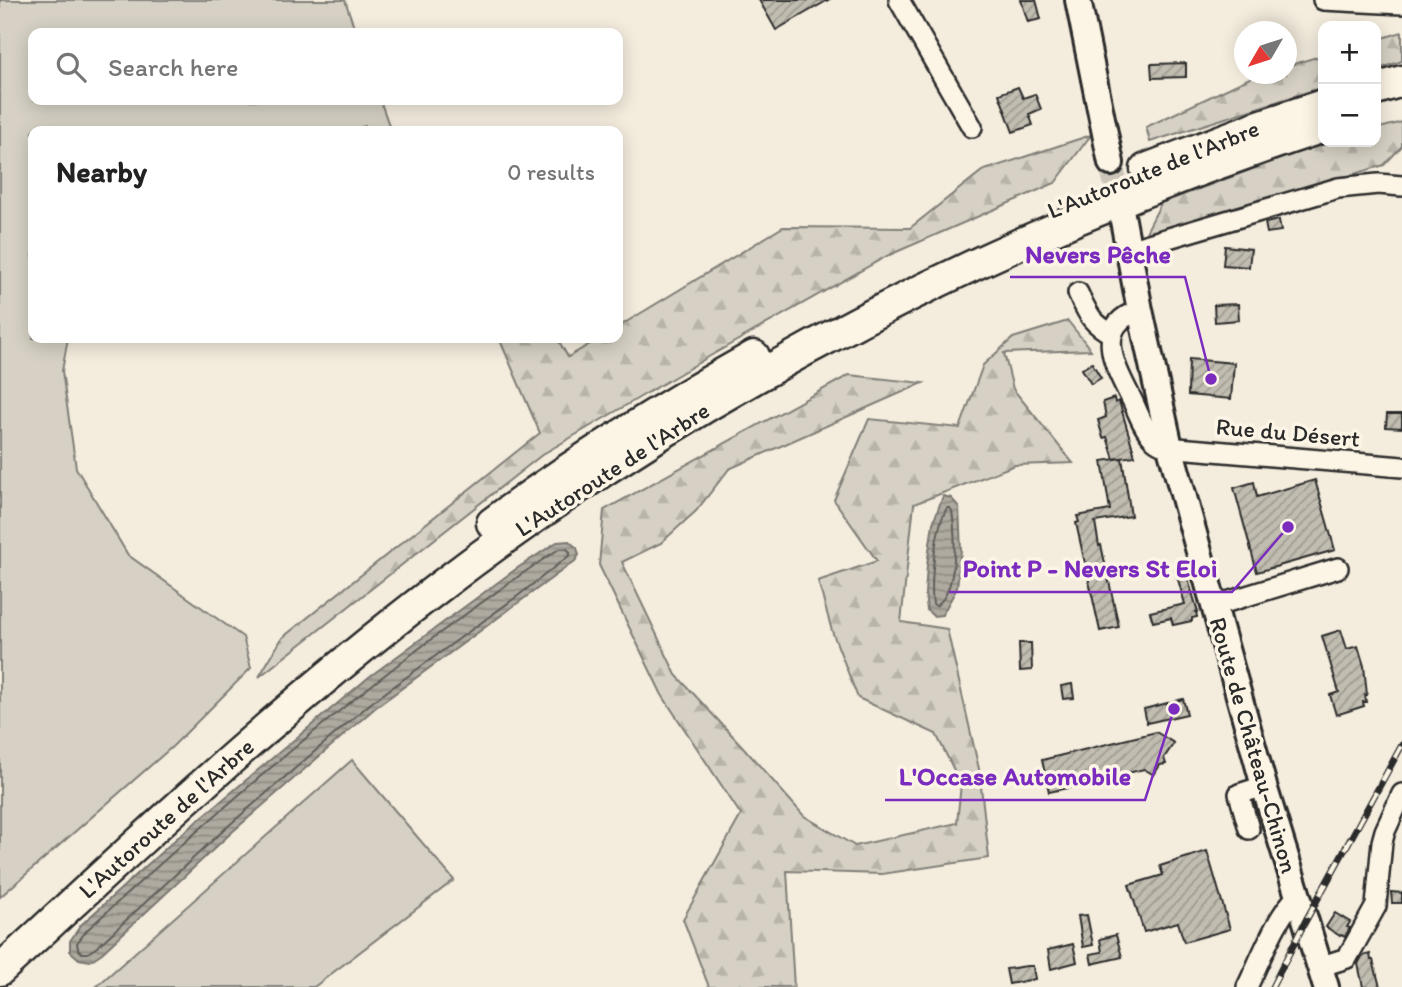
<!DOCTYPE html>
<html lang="en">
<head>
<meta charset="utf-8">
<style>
  body { margin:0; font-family:Itim,sans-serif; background:#f6f6f6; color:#222 }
  .controls { position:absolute; right:21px; top:21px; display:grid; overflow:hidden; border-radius:14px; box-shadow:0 4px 18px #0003 }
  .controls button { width:63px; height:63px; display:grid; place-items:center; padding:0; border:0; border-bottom:2px solid #e0e0e0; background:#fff; color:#222; font:35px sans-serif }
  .compass { position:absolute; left:1234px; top:21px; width:63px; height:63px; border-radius:50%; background:#fff; box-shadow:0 4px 18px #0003; rotate:231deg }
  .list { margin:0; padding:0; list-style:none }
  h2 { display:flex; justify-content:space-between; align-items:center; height:91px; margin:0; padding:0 28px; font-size:30px }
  h2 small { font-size:23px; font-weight:400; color:#767676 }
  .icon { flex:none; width:38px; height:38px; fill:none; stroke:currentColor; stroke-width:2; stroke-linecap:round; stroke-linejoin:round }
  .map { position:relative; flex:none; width:1402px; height:987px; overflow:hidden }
  .search { position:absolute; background:#fff; box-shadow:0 4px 18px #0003; left:28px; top:28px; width:595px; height:77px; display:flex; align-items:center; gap:18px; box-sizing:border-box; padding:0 24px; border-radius:14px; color:#767676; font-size:26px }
  .panel { position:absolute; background:#fff; box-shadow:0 4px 18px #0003; left:28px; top:126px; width:595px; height:217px; border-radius:14px }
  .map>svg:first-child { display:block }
  .green { fill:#d6d1c4; stroke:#807e78; stroke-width:2 }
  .forest { fill:url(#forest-firs); stroke:#807e78; stroke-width:2 }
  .water { fill:url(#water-rules); stroke:#7a7771; stroke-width:2 }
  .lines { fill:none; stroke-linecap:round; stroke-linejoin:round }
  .shore { stroke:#605e5a; stroke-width:2 }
  .building { fill:url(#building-hatch); stroke:#2b2b2b; stroke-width:2 }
  .major-tunnel { stroke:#ccc6ba; stroke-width:24; stroke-dasharray:24 12; stroke-linecap:butt }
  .minor-casing { stroke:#2b2b2b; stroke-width:24 }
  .major-casing { stroke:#2b2b2b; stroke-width:30 }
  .highway-casing { stroke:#2b2b2b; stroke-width:35 }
  .minor { stroke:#fcf5e5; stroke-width:19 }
  .major { stroke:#fcf5e5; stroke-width:24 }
  .highway { stroke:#fcf5e5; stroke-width:30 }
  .rail-casing { stroke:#2b2b2b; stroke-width:7 }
  .rail { stroke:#fcf5e5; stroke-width:4.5; stroke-dasharray:13; stroke-linecap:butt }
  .labels { text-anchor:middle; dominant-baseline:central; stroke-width:7; stroke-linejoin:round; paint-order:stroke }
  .street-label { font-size:24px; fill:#2b2b2b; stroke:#fcf5e5 }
  .leader { fill:none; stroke:#7b2cbf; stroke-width:2.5 }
  .callout-dot { fill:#7b2cbf; stroke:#fcf5e5; stroke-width:2.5 }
  .callout-label { font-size:26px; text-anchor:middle; font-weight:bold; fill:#7b2cbf; stroke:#fcf5e5; stroke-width:7; stroke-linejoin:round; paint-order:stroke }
</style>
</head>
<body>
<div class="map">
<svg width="1402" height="987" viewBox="0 0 1402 987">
  <defs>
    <pattern id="forest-firs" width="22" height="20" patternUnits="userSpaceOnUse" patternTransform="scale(1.75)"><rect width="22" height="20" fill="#d6d1c4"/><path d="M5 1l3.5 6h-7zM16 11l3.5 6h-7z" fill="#b8b4a9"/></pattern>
    <pattern id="water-rules" width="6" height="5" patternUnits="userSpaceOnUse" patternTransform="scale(1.75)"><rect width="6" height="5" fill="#afaaa0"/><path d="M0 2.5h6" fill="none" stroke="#8f8b83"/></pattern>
    <pattern id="building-hatch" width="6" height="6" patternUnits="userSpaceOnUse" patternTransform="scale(1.75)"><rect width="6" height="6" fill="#c2bdb1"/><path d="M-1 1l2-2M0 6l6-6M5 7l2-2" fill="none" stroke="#9e9a90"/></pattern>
  </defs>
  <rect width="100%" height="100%" fill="#f4edde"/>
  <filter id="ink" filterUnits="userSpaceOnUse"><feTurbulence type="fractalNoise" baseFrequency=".0143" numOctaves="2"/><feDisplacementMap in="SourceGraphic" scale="14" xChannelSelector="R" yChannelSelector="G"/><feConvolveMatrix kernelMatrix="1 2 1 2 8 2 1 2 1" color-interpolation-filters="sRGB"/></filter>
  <g filter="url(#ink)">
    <g class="green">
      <polygon points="0,0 345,0 356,33 33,33 33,100 380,100 391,131 368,131 365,126 352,131 33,131 33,338 68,338 62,371 76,468 128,555 243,637 251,668 173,746 0,897"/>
      <polygon points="352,760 454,880 314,987 96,987"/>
    </g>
    <g class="forest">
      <polygon points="1402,32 1402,61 1376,70 1376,40"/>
      <polygon points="1323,55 1323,87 1150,142 1146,127 1252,77 1263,74 1286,74 1287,66"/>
      <polygon points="1402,122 1402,146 1384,165 1142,240 1161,203 1318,145 1329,142 1376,142 1376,129"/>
      <polygon points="1091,135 1055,183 887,256 717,352 543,454 259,677 282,638 540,433 499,338 557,338 568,357 600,338 618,338 618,327 783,227 910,228 982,171"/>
      <polygon points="1068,321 1091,350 1004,353 1013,389 1073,463 1015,465 914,504 901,622 947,629 979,769 989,858 882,874 787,871 794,987 709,987 683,919 741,815 662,695 599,565 604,510 849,375 923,383 729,469 696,511 661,543 622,562 676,675 743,747 804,816 855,846 957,823 961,784 936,734 858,698 832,631 818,581 877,561 834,500 869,419 960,428 983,365 1013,338"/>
    </g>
    <g class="water">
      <polygon points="943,496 951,498 959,507 961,550 957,588 942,615 933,616 927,610 925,594 927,565 933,523"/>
      <polygon points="569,541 577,548 579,555 575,561 375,708 231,833 102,953 90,961 79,959 70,951 70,941 81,925 177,838 369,677 516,569 557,542"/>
    </g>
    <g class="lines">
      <g class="shore">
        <path d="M947 508H950L952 511C956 536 958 591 936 606L933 604C930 581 935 528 947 508Z"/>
        <path d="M559 549H567L570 552V555L519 595 371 703 227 827 97 947 88 953H82L78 949 77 943 87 930C200 827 315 726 437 635 477 606 517 576 559 549Z"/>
      </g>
    </g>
    <g class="building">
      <polygon points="759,0 828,0 776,30"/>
      <polygon points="1021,0 1036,0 1041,19 1028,22"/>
      <polygon points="1186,63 1186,77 1152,78 1151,64"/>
      <polygon points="1018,87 1023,98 1035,94 1041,109 1029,114 1033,125 1013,132 999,94"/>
      <polygon points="1279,220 1281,231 1267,233 1265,223"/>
      <polygon points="1225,246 1251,249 1249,267 1223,265"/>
      <polygon points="1238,304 1239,320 1215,322 1214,305"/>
      <polygon points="1189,359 1234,363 1231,399 1188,395"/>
      <polygon points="1092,363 1101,378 1091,384 1082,369"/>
      <polygon points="1114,398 1115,403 1119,401 1135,456 1114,459 1107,437 1103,438 1098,420 1106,417 1103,402"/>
      <polygon points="1387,414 1402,414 1402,428 1386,427"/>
      <polygon points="1122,458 1131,516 1095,522 1099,546 1101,545 1119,627 1100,631 1076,523 1079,522 1077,516 1110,510 1102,461"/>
      <polygon points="1315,480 1335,550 1257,572 1234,488 1254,482 1257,497"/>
      <polygon points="1184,566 1198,612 1196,612 1197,617 1192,618 1192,621 1173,625 1171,618 1153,622 1150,612 1185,604 1175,569"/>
      <polygon points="1341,630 1347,649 1358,646 1364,666 1367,695 1365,695 1366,702 1363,702 1364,706 1336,715 1330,695 1339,692 1322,636"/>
      <polygon points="1019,643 1031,643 1032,670 1020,671"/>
      <polygon points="1072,684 1074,698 1063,699 1061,686"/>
      <polygon points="1183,699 1187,714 1147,723 1144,709"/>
      <polygon points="1156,732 1174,743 1164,758 1166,764 1160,765 1154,775 1144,769 1107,778 1108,782 1086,787 1085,784 1049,792 1042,760"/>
      <polygon points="1207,851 1230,929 1184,942 1178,922 1144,932 1129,885 1163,875 1160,866"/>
      <polygon points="1391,892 1402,893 1402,903 1392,903"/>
      <polygon points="1335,913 1350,922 1347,927 1350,928 1345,937 1341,935 1340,936 1326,927"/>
      <polygon points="1087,915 1093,945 1083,947 1078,916"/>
      <polygon points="1116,935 1122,957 1092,964 1090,954 1102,952 1100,939"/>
      <polygon points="1073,944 1077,962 1051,969 1048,950"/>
      <polygon points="1370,954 1371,960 1373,960 1380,987 1363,987 1358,964 1362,956"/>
      <polygon points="1027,966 1033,966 1035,979 1009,984 1006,969"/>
    </g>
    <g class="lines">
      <polyline class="major-tunnel" points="1111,163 1122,215"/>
      <g class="minor-casing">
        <g id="minor">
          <polyline points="899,0 972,127"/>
          <polyline points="1323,0 1402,4"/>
          <polyline points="1128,250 1338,188 1378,184 1402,186"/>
          <path d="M1078 293C1088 314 1091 323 1112 334"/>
          <path d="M1140 310C1091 326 1116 368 1132 400 1138 412 1143 428 1153 438 1159 445 1169 447 1178 448L1402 467"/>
          <polyline points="1214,606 1338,568"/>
          <polyline points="1249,829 1239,794 1264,786"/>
          <polyline points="1319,967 1347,958 1376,906 1382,842 1385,831 1402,794"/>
          <path d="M1247 987C1259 963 1278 913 1297 897"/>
        </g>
      </g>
      <g class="major-casing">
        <g id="major">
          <polyline points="1078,0 1111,163"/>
          <polyline points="1122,215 1140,310 1170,447 1264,786 1326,987"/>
        </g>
      </g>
      <g class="highway-casing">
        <g id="highway">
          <polyline points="1376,89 1402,81"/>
          <polyline points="1146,169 1259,126 1323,105"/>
          <path d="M492 523C575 461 663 407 754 356"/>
          <path d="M0 970C142 839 283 706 438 588 703 385 1006 231 1323 127"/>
        </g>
      </g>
      <use href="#minor" class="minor"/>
      <use href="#major" class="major"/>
      <use href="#highway" class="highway"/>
      <g class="rail-casing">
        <polyline id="rail" points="1272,987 1305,922 1402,745"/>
      </g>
      <use href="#rail" class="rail"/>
    </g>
  </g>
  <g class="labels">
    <g class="street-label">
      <text transform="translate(1153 169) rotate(-22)">L'Autoroute de l'Arbre</text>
      <text transform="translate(1288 432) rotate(5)">Rue du Désert</text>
      <text transform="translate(612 469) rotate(-33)">L'Autoroute de l'Arbre</text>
      <text transform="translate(1254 745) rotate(74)">Route de Château-Chinon</text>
      <text transform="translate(166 818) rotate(-42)">L'Autoroute de l'Arbre</text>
    </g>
  </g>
  <path class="leader" d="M1211 379L1185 277H1010M1288 527L1232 592H949M1174 709L1145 800H885"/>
  <g class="callout-dot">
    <circle cx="1211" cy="379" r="7"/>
    <circle cx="1288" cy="527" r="7"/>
    <circle cx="1174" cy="709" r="7"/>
  </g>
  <g class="callout-label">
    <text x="1098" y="263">Nevers Pêche</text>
    <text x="1090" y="577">Point P - Nevers St Eloi</text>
    <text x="1015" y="785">L'Occase Automobile</text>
  </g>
</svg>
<div class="controls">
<button>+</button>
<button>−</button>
</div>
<svg class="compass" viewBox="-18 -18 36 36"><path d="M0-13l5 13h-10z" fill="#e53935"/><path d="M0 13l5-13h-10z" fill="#767676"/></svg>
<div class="search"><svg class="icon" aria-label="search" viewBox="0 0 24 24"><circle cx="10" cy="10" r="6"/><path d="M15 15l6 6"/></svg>Search here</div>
<section class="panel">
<h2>Nearby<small>0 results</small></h2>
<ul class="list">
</ul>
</section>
</div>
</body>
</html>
